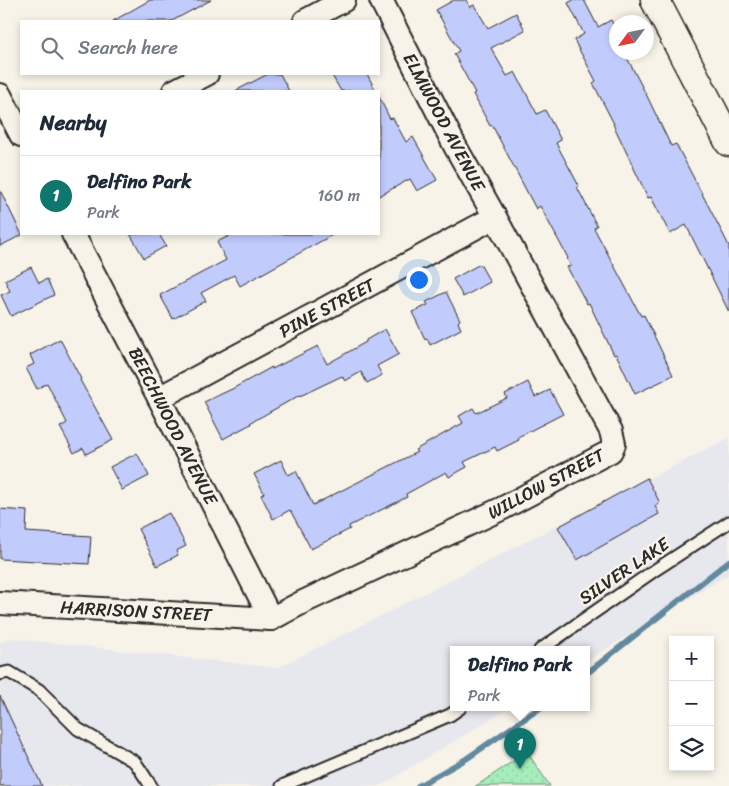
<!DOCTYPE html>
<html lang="en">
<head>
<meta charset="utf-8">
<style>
  body { margin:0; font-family:Sriracha,sans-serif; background:#f2f2f3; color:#1f2937 }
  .controls { position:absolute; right:15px; bottom:15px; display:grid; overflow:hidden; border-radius:0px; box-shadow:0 2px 8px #0003 }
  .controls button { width:45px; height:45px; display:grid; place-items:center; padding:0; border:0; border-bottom:1px solid #e0e1e3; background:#fff; color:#1f2937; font:25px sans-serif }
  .compass { position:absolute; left:609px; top:15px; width:45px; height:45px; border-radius:50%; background:#fff; box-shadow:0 2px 8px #0003; rotate:237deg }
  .you { position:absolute; left:418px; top:279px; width:18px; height:18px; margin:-12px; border:4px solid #fff; border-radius:50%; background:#1a73e8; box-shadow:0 0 0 8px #1a73e833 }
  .badge { display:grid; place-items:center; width:32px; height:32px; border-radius:50%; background:#0f766e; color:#fff; font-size:16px; font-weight:700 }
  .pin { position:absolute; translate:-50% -41px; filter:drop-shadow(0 1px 2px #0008) }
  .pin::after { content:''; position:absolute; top:26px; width:18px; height:15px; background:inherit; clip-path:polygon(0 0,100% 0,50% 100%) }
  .popup { position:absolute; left:450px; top:646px; width:140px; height:65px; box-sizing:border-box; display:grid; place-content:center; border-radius:0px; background:#fff; filter:drop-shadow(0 1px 4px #0005); font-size:16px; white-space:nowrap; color:#747a83 }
  .popup b { font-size:19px; color:#1f2937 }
  .popup::after { content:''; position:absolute; left:50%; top:100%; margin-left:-10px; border:10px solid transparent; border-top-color:#fff }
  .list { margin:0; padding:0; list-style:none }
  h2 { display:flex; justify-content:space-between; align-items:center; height:65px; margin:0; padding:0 20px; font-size:21px }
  h2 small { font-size:16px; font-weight:400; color:#747a83 }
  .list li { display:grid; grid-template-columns:32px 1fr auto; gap:15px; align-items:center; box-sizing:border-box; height:80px; padding:0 20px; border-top:1px solid #e0e1e3 }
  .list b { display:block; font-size:19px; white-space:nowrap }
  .list p { margin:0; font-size:16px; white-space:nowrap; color:#747a83 }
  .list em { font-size:16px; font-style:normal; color:#747a83 }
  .icon { flex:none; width:28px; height:28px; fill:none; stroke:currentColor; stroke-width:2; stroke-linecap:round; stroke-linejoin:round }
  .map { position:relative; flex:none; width:729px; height:786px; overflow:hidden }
  .search { position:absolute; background:#fff; box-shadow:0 2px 8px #0003; left:20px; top:20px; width:360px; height:55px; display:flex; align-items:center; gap:12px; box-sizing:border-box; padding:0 18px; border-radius:0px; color:#747a83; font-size:19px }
  .panel { position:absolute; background:#fff; box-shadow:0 2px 8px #0003; left:20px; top:90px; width:360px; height:145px; border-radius:0px }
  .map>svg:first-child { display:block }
  .built { fill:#e7e7ee }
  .park { fill:url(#park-dots); stroke:#688c73 }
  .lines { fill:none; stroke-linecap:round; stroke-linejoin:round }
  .stream { stroke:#63899e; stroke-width:6 }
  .building { fill:#c1cbfc; stroke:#2b2b2b }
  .service-casing { stroke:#2b2b2b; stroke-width:15 }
  .minor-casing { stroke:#2b2b2b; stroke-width:26 }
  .tertiary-casing { stroke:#2b2b2b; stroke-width:31 }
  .service { stroke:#f7f3e8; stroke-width:11 }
  .minor { stroke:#f7f3e8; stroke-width:22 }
  .tertiary { stroke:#f7f3e8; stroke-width:28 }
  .labels { text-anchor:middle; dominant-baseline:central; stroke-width:4.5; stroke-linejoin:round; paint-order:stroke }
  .street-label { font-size:18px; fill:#2b2b2b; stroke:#f7f3e8 }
</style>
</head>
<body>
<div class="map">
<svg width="729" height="786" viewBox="0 0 729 786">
  <defs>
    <pattern id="park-dots" width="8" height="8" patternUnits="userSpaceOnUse" patternTransform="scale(1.25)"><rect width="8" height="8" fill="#a5eebb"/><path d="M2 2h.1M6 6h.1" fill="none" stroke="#8ecca1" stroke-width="1.8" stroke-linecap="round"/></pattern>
  </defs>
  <rect width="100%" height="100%" fill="#f7f3e8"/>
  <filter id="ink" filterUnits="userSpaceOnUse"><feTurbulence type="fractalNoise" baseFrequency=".02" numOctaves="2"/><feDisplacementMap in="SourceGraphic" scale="10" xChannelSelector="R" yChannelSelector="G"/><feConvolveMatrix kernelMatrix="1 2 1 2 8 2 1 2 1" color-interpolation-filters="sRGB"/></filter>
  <g filter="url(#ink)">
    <polygon class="built" points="729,438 729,574 586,661 586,650 454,650 454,708 509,708 380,786 0,786 0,643 10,638 278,668"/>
    <polygon class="park" points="527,752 550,786 475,786 476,786"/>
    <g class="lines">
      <g class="stream">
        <polyline points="586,674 729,561"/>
        <polyline points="418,786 466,759 540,708"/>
      </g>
    </g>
    <g class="building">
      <polygon points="150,0 211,0 172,21 113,21"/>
      <polygon points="454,0 466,0 470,7 474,5 488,28 516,13 525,30 491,48 507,76 515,72 537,114 545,110 561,140 556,143 579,186 577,187 597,226 594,228 641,316 644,315 673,375 664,380 635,394 616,354 614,355 589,303 587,304 567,267 571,266 567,259 568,258 540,206 536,209 492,125 490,126 473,94 475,93 454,54 459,51 436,10"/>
      <polygon points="573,0 584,0 598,27 611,20 616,30 616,52 624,52 647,96 671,146 676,144 723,234 729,246 729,312 686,225 670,234 651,197 648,198 613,124 614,124 593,83 596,81 574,40 584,34 568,3"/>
      <polygon points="268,74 280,74 289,91 235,91"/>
      <polygon points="331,74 367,74 376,91 341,91"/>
      <polygon points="379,97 390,119 393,118 406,142 413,137 437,180 417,191 410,179 379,196"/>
      <polygon points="0,190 22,235 0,246"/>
      <polygon points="130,234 159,234 166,246 144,258"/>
      <polygon points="233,234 334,234 240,286 234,275 201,293 206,301 173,319 160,295 226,260 217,242"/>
      <polygon points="480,264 490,282 463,297 453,279"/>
      <polygon points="31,267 39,283 47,279 54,295 11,316 1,295 10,291 5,280"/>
      <polygon points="446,292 460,320 458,322 461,329 430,345 427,338 425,339 412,312 428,305 426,302"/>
      <polygon points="385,329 399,354 377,366 382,375 367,383 361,372 345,381 342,376 300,396 300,395 250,423 251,424 223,439 204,402 232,389 272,367 272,369 318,346 327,364 366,342 366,340"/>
      <polygon points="60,339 81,379 80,380 113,440 86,454 83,448 74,453 60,427 67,423 47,383 37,389 26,368 34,364 30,355"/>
      <polygon points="528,382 535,397 550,390 563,414 518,437 519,440 497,451 495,447 464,462 467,467 449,477 446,472 406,494 407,497 349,526 350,529 311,549 290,510 273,519 261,495 264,493 254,474 281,460 288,475 296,471 313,505 417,452 415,450 463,423 459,416 473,408 476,413 507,398 505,394"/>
      <polygon points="137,453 149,476 122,490 110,467"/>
      <polygon points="647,478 660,503 655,506 659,514 577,560 558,527"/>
      <polygon points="0,509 27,511 26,532 91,536 89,564 0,559"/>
      <polygon points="169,513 186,546 176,551 178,555 157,566 138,529"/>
      <polygon points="0,696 42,786 0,786"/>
    </g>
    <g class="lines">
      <g class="service-casing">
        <g id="service">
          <polyline points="540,650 652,572 729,522"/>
          <polyline points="0,674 9,672 39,690 78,729 135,762 151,786"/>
          <polyline points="282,786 450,715 460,708"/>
        </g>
      </g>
      <g class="minor-casing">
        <g id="minor">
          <polyline points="305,21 344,0"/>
          <polyline points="174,91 207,74"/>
          <polyline points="0,95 21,135"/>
          <polyline points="73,234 159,398 271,619"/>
          <polyline points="159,398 495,217"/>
          <polyline points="0,603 271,619"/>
          <polyline points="271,619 301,603 503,508 611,451 614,444 611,431 495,217 455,146 381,0"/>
        </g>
      </g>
      <g class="tertiary-casing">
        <polyline id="tertiary" points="655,0 729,142"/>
      </g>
      <use href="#service" class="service"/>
      <use href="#minor" class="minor"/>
      <use href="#tertiary" class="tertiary"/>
    </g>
  </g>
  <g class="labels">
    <g class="street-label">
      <text transform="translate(444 122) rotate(62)">ELMWOOD AVENUE</text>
      <text transform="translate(327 308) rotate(-28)">PINE STREET</text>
      <text transform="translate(173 426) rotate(63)">BEECHWOOD AVENUE</text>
      <text transform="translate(546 484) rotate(-28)">WILLOW STREET</text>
      <text transform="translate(624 571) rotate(-34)">SILVER LAKE</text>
      <text transform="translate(136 611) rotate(3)">HARRISON STREET</text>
    </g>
  </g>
</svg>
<div class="controls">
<button>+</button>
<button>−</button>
<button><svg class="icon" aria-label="layers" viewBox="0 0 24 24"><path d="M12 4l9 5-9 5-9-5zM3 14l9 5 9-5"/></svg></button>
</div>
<svg class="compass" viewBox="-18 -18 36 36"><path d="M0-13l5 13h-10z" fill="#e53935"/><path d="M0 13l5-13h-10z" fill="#747a83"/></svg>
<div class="you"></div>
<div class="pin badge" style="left:520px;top:769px">1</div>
<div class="popup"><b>Delfino Park</b>Park</div>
<div class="search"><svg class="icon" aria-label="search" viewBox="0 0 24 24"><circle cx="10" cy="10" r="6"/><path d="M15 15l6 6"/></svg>Search here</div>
<section class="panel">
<h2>Nearby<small></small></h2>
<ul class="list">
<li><span class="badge">1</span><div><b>Delfino Park</b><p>Park</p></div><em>160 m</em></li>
</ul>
</section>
</div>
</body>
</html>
